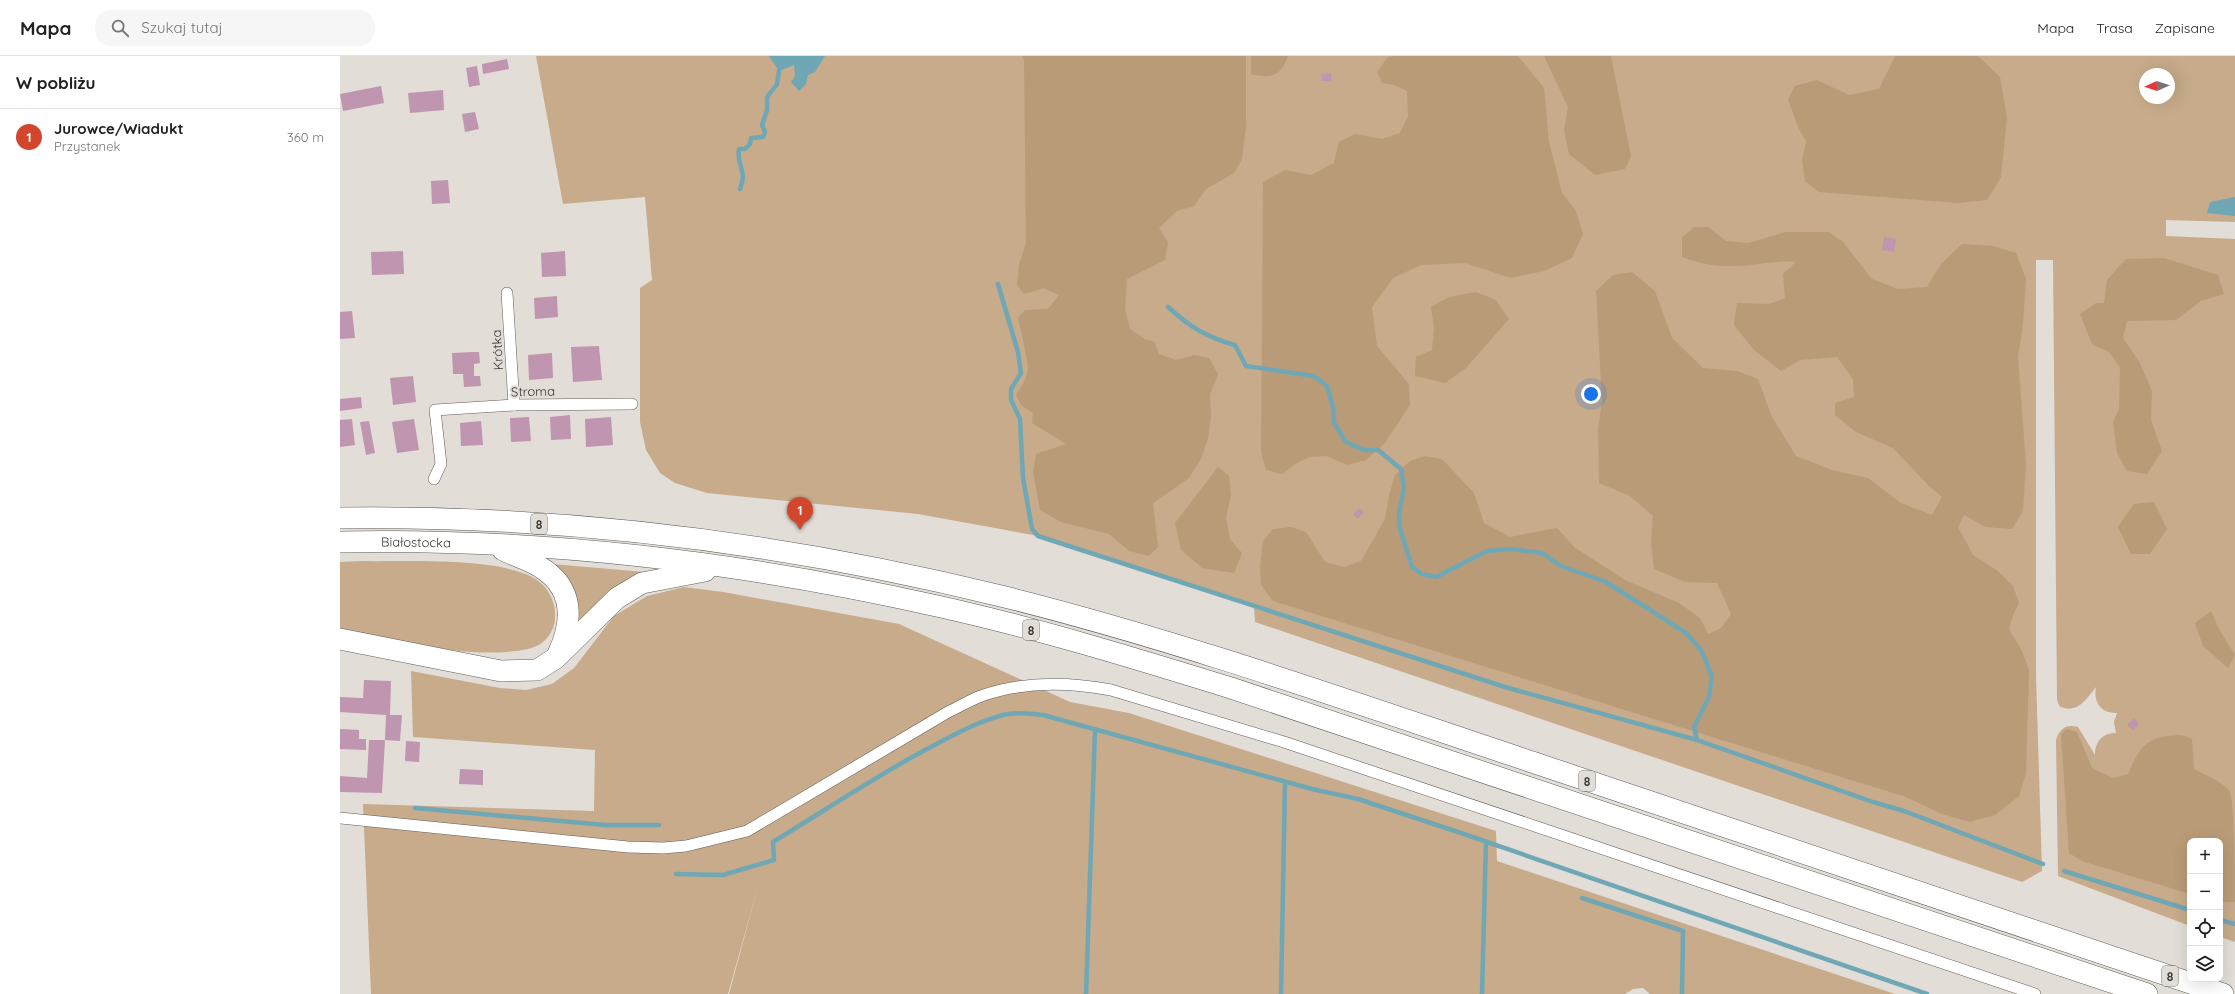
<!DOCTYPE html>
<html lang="pl">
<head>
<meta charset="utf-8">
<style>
  body { margin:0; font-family:Quicksand,sans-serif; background:#f6f6f6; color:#202124 }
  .controls { position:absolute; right:12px; bottom:12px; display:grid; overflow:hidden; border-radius:8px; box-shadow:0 4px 16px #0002 }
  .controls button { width:36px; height:36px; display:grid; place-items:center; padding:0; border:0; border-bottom:1px solid #e0e0e0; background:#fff; color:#202124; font:20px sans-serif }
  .compass { position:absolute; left:1799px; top:12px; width:36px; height:36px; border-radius:50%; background:#fff; box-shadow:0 4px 16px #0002; rotate:267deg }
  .you { position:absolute; left:1251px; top:338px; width:14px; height:14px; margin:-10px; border:3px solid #fff; border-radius:50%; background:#1a73e8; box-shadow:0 0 0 6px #1a73e833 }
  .badge { display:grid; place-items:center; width:26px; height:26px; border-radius:50%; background:#d1462d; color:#fff; font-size:13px; font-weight:700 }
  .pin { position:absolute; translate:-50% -33px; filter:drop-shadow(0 1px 2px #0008) }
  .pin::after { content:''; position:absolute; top:21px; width:14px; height:12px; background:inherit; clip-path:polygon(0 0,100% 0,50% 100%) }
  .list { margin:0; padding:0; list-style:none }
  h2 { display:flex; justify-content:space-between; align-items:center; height:52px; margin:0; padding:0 16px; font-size:17px }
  h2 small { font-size:13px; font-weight:400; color:#757577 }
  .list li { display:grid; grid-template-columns:26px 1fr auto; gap:12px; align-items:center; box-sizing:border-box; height:56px; padding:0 16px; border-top:1px solid #e0e0e0 }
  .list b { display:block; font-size:15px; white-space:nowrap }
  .list p { margin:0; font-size:13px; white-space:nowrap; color:#757577 }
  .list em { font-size:13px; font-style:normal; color:#757577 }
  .icon { flex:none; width:22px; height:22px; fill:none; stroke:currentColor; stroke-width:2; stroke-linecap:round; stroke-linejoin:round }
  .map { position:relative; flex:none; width:1895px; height:938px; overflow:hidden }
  header { display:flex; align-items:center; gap:24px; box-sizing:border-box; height:56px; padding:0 20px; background:#fff; border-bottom:1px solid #e0e0e0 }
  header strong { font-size:19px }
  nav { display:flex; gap:22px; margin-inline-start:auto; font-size:14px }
  .search { width:280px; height:36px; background:#f6f6f6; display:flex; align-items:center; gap:10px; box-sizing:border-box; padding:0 14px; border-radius:16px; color:#757577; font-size:15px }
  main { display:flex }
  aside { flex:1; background:#fff }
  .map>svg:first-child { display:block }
  .green { fill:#c7ab8a; fill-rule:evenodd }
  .forest { fill:#b99b77 }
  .water { fill:#70a7b5 }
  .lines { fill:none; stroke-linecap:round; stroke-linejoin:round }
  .stream { stroke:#70a7b5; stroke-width:4.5 }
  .building { fill:#bf95af }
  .street-casing { stroke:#605c56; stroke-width:12 }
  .highway-casing { stroke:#605c56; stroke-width:22 }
  .street { stroke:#fff; stroke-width:11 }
  .highway { stroke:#fff; stroke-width:21 }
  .labels { text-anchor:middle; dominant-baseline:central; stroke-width:4; stroke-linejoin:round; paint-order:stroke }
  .shield { fill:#e3ddd7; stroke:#6c6965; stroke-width:1 }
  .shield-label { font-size:12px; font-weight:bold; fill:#393734 }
  .street-label { font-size:13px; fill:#393734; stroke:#e3ddd7 }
</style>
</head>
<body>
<header>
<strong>Mapa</strong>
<div class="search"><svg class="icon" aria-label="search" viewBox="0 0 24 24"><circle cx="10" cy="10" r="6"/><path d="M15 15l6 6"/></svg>Szukaj tutaj</div>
<nav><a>Mapa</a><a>Trasa</a><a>Zapisane</a></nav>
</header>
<main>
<aside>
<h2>W pobliżu<small></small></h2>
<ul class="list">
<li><span class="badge">1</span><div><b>Jurowce/Wiadukt</b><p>Przystanek</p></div><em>360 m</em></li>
</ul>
</aside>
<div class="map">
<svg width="1895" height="938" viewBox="0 0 1895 938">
  <rect width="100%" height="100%" fill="#e3ddd7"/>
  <g class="green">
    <path d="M196 0H1895V166L1826 164V180L1895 183V886L1880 881V785H1850V870L1718 820 1716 684C1720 672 1726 668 1738 671L1755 699C1755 686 1762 677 1776 677L1774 666 1777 657C1761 658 1753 646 1756 631 1748 641 1739 656 1724 652 1719 651 1718 648 1717 643L1713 204H1696V619L1702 815 1682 826 915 566 914 551 698 480 578 458 367 437 335 427 320 417 306 394 300 366V232L312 224 305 141 223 148ZM1805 18H1829V42H1805Z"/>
    <path d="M21 505C65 506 154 501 192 521 223 537 224 585 188 593 131 605 57 584 0 573V506Z"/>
    <polygon points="212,508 305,516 236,575"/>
    <polygon points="344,531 383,536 559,568 730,646 789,657 1156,775 1157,805 1555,938 1310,938 1303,932 1293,933 1285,938 389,938 419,827 388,938 31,938 23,748 254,755 255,694 73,681 71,615 160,632 186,634 212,628 234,612 274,560 307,540"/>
  </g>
  <g class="forest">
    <path d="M682 0H906V70L902 103 894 117 866 133 854 150 837 155 819 172 828 186 825 204 787 223 785 252 790 273 805 283 815 286 819 298 836 304 854 299 869 302 878 318 870 339 871 360 868 383 860 405 849 422 813 447 818 491 809 500 789 495 769 478 721 466 700 454 693 416 696 398 726 388 692 367 693 357 681 349 676 339C681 331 686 324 688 314 689 309 680 271 678 262L685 254 708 253 719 239 704 232 684 238 677 229 679 209 686 187 684 5Z"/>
    <path d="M911 0H948C941 20 931 23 911 18Z"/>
    <polygon points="1055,0 1178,0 1204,32 1209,86 1222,137 1236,155 1243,178 1232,202 1204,215 1171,222 1125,207 1081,209 1053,222 1032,251 1037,290 1069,328 1070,349 1045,387 1026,404 1007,409 987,400 969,401 955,408 942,418 926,414 921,396 923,126 945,114 971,119 994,107 999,86 1015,78 1042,83 1060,77 1068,60 1067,35 1054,29 1042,27 1037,16 1048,1"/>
    <polygon points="1204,0 1271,0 1291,100 1285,113 1255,119 1229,98 1224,74 1228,51"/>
    <polygon points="1555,0 1638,0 1660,21 1667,61 1661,121 1647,144 1618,147 1479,136 1465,125 1462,104 1466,85 1458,71 1448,43 1455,30 1477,24 1509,39 1539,33"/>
    <path d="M1354 171H1368L1386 185 1408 187 1446 176H1489L1503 186 1532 223 1558 233 1587 231 1601 208 1622 188 1653 190 1676 197 1686 223 1683 268 1678 301 1686 408 1683 455 1672 473 1645 471 1624 459 1618 471 1633 499 1658 515 1673 530 1679 547 1673 559 1669 573 1682 595 1689 614 1686 717 1679 740 1655 759 1630 766 1602 758 1566 741 933 545 921 529 920 510 923 485 933 473 951 471 966 476 985 506 1004 511 1021 505 1045 463 1049 439 1055 419 1070 405 1085 400 1102 403 1134 437 1144 467 1170 481 1217 472 1234 491 1285 524 1339 547 1360 562 1368 578 1381 572 1391 558 1377 527 1345 526 1314 513 1311 486 1313 460 1290 440 1259 427 1258 373 1262 346 1256 235 1273 219 1292 216 1315 235 1332 282 1363 312 1397 315 1418 323 1432 361 1456 400 1492 414 1528 422 1561 447 1592 459 1602 441 1588 429 1553 392 1516 376 1495 359V347L1514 341 1513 323 1497 301 1460 304 1441 315 1414 294 1394 269 1397 247 1429 248 1445 242 1443 218 1456 206C1432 204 1416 210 1394 210 1375 211 1359 207 1342 201V181Z"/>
    <polygon points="1824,202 1878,219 1884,238 1861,245 1836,264 1787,265 1783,282 1800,307 1812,335 1811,364 1822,395 1807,418 1787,415 1777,397 1773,366 1779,353 1780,311 1769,296 1752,288 1740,258 1756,247 1764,247 1767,224 1786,203"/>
    <polygon points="1136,236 1156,244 1169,263 1126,312 1105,327 1075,320 1076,301 1092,294 1094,272 1091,251 1109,241"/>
    <polygon points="878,411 889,420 891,440 886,461 890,483 902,497 894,517 862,512 841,494 835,467"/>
    <polygon points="1814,446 1827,473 1810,498 1791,498 1778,471 1794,448"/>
    <polygon points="1871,555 1880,575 1895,599 1888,612 1863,590 1855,567"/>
    <path d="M1727 673 1737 676 1752 712 1773 722 1788 718C1798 697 1802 683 1828 680 1838 679 1843 678 1852 683L1854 713C1864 718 1885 727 1890 736 1895 754 1895 823 1895 846H1880V785H1850V838L1742 805 1729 797 1721 678Z"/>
  </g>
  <g class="water">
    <polygon points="429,0 485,0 475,16 468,19 466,28 459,35 451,26 455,20 454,9 439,15"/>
    <polygon points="1895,141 1895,160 1867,157 1870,146"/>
  </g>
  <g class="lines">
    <g class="stream">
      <path d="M400 133C408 115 396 109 399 93H405L410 88 411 82 423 81 425 76 422 69 427 54V41L437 28 439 15"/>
      <polyline points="658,228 678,296 681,317 671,333 671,344 680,363 683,422 692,473 698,480 1165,631 1357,684"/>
      <path d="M828 251C850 271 866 281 895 289L906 310 974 320 987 330 993 351 994 367 1006 386 1024 394H1038L1061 413 1064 432 1059 457 1060 473 1072 511 1082 518 1096 521 1147 495 1171 493 1202 497 1221 510 1266 526 1346 577 1361 594 1372 620 1369 641 1354 671 1357 684 1533 746 1564 755 1703 808"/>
      <polyline points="75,752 265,769 319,769"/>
      <polyline points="1724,815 1850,854"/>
      <path d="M336 818 383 819 434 804 433 786C484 755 533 722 585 694 610 681 636 666 663 659 677 656 689 657 703 659L972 733 1018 743 1121 777 1587 938"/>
      <polyline points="1242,842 1343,875 1342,938"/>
      <polyline points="1880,864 1895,868"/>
      <polyline points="746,938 755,674"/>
      <polyline points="941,938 945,726"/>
      <polyline points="1142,938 1146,786"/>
    </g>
  </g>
  <g class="building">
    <polygon points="167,3 169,13 143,18 142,8"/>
    <polygon points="137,10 140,29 129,31 126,12"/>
    <polygon points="991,17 991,25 982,25 981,18"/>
    <polygon points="41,30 44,47 3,55 0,38"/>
    <polygon points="103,34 104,54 70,57 68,37"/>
    <polygon points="135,56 139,73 125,76 122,58"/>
    <polygon points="108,124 110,147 92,148 91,125"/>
    <polygon points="1544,181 1556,183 1554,196 1542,194"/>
    <polygon points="63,195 64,218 32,219 31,196"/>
    <polygon points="225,195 226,220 202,221 201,197"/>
    <polygon points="217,240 218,261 195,263 194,242"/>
    <polygon points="12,255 15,282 0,283 0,256"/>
    <polygon points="259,290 262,324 233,326 231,291"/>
    <polygon points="133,296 139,296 140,307 134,308 134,320 140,320 141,330 124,331 123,318 113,318 112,297"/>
    <polygon points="212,297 213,322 189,324 188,299"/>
    <polygon points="73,320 76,346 53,349 50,322"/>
    <polygon points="21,341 22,352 0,355 0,343"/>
    <polygon points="230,359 231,383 211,384 210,361"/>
    <polygon points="189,361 191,385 171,386 170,362"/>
    <polygon points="271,361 273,389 246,391 245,363"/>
    <polygon points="12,363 15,389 0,391 0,364"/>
    <polygon points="74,363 79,394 57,397 52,366"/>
    <polygon points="29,365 35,397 26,399 20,366"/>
    <polygon points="141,365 143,389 121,390 120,367"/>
    <polygon points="1020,452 1024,457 1017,463 1013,458"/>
    <polygon points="24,624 51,625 50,659 62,659 60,685 45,684 42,737 0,736 0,720 27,722 29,684 45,684 46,659 0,656 0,641 23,642"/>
    <polygon points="1794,662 1799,668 1793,674 1787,669"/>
    <polygon points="0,673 19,674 19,683 26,683 26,694 0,693"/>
    <polygon points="66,685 80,686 79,706 65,705"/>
    <polygon points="120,713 143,714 143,729 119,728"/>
  </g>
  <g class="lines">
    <g class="street-casing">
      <g id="street">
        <polyline points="167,237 174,349"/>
        <polyline points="94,423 101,408 95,354 174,349 292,348"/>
        <path d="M0 762 288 791 323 792 346 790 407 775 608 656C619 651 630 644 641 640 683 625 728 626 771 634L944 686 1695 938"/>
      </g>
    </g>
    <g class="highway-casing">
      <g id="highway">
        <path d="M0 462C222 459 446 487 661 540 842 585 1018 648 1195 707 1424 784 1653 861 1883 938"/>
        <path id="s1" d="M0 486C200 482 402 506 597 550 696 572 794 602 891 632L1807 938"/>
        <path d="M163 494C175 500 189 504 200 511 235 532 233 566 218 598"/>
        <polyline points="0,583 161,615 197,614 216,602 277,542 302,527 365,515"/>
      </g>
    </g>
    <use href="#street" class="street"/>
    <use href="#highway" class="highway"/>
  </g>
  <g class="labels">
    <g class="shield">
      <rect x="191" y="458" width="16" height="20" rx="3"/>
      <rect x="683" y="564" width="16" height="20" rx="3"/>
      <rect x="1239" y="715" width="16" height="20" rx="3"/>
      <rect x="1822" y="910" width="16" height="20" rx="3"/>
    </g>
    <g class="shield-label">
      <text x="199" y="468">8</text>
      <text x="691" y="574">8</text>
      <text x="1247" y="725">8</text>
      <text x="1830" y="920">8</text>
    </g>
    <g class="street-label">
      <text transform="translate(157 294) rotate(-93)">Krótka</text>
      <text transform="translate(193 335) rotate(-1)">Stroma</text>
      <text stroke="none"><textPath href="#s1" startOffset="76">Białostocka</textPath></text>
    </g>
  </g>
</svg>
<div class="controls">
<button>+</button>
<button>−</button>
<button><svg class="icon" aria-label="locate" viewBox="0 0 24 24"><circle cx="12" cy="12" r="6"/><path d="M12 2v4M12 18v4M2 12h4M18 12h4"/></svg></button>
<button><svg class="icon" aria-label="layers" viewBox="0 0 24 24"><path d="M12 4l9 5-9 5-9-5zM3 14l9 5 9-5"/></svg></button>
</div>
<svg class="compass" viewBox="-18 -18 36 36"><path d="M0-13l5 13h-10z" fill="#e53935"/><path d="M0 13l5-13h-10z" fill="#757577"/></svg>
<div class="you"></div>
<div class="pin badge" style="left:460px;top:474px">1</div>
</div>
</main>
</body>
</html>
